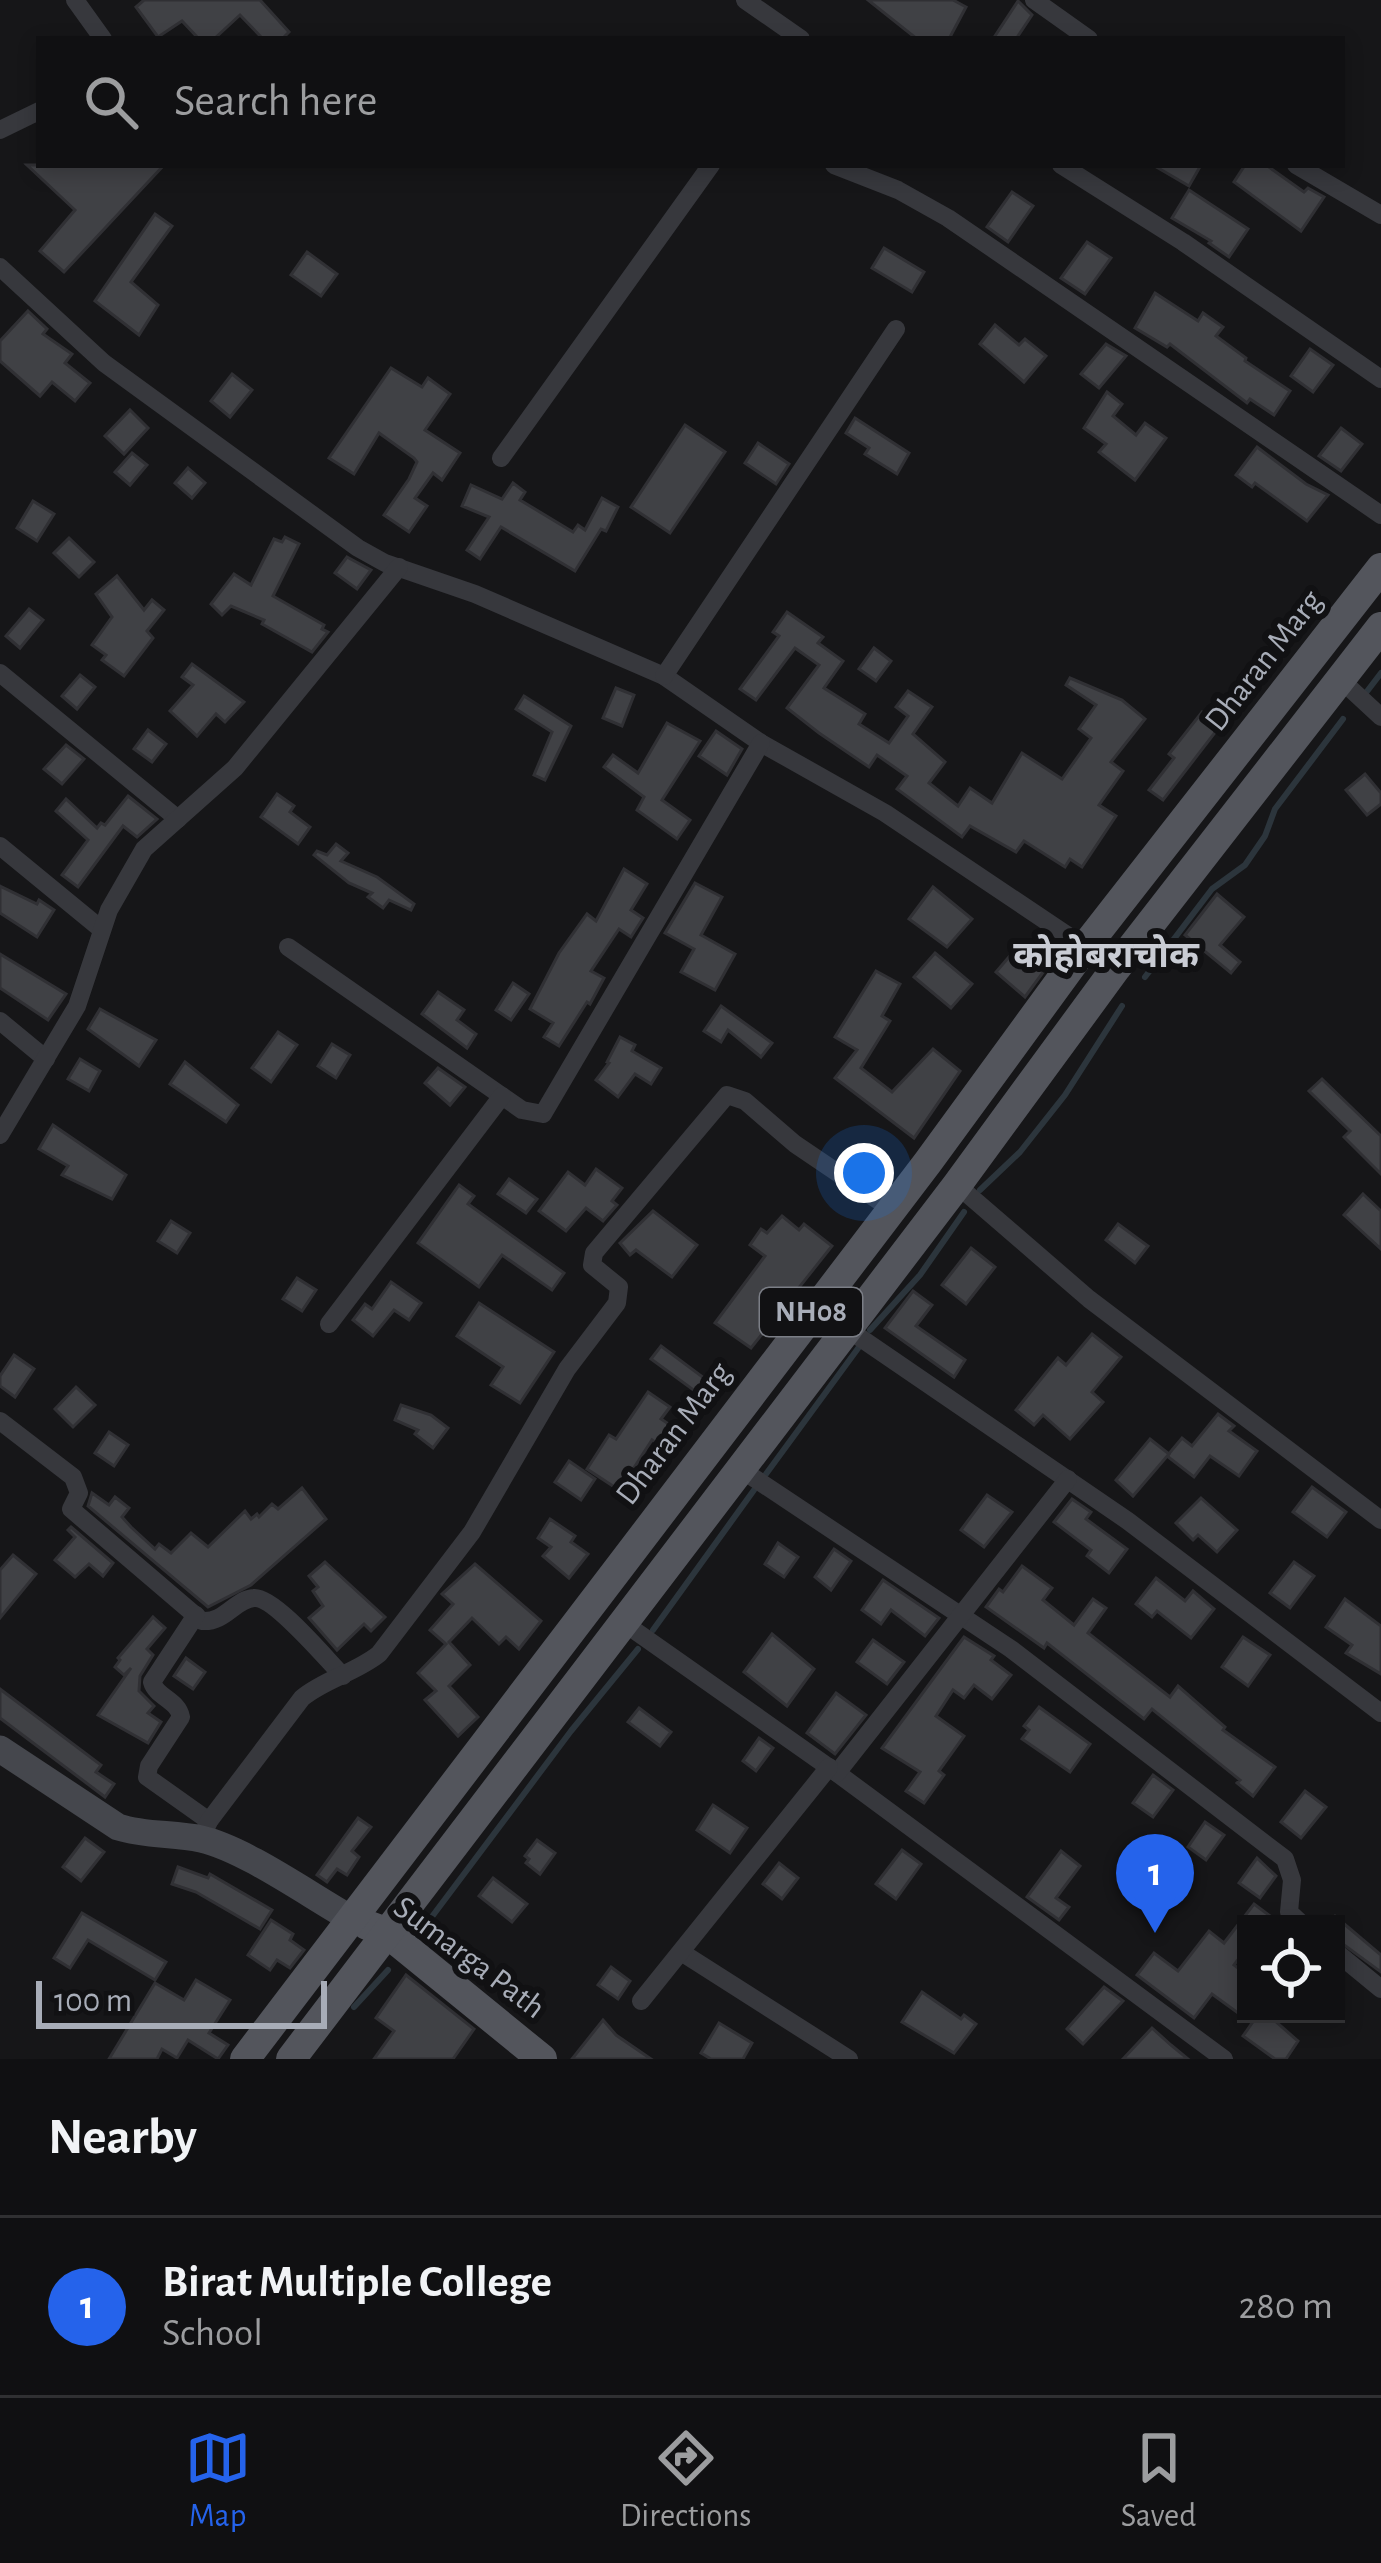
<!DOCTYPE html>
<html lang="en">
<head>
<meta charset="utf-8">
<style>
  body { margin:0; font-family:"Alegreya Sans","Noto Sans Devanagari",sans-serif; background:#19191b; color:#f1f3f6 }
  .controls { position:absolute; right:36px; bottom:36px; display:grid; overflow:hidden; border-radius:0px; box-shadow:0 6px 18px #0003 }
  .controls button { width:108px; height:108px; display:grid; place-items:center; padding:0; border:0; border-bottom:3px solid #303032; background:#101012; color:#f1f3f6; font:60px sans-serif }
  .scale { position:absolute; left:36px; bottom:30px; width:291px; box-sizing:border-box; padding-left:12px; border:6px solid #a8adb8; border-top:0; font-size:33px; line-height:42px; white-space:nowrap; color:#a8adb8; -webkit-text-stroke:9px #111113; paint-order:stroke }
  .you { position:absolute; left:864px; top:1173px; width:42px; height:42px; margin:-30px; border:9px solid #fff; border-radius:50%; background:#1a73e8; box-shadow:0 0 0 18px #1a73e833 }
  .badge { display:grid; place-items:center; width:78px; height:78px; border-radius:50%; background:#2563eb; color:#fff; font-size:39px; font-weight:700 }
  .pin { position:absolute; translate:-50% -99px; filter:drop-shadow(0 3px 6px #0008) }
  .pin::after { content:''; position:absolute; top:63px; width:42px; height:36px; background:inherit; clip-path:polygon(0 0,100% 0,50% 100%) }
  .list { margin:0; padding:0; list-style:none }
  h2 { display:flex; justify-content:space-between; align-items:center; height:156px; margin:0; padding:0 48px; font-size:51px }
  h2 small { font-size:39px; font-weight:400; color:#9c9d9f }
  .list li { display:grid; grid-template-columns:78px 1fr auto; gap:36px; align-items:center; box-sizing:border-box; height:180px; padding:0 48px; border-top:3px solid #303032 }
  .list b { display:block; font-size:45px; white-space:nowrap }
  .list p { margin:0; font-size:39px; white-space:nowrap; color:#9c9d9f }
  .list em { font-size:39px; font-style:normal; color:#9c9d9f }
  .icon { flex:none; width:66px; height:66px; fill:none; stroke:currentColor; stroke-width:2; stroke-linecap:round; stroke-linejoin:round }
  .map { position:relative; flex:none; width:1381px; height:2059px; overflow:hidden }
  .search { position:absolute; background:#101012; box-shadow:0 6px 18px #0003; left:36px; right:36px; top:36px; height:132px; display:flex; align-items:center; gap:30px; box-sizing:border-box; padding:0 42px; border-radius:0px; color:#9c9d9f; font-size:45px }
  .sheet { height:336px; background:#101012 }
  nav { display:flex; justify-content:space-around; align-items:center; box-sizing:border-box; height:168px; border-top:3px solid #303032; background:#101012; font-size:33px; color:#9c9d9f }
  nav a { display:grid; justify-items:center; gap:6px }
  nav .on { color:#2563eb }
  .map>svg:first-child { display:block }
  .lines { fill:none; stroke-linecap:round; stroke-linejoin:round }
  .stream { stroke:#2c353c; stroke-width:6 }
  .building { fill:#404145; stroke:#303034; stroke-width:3 }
  .street { stroke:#37383d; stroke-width:18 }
  .secondary { stroke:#45474d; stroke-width:27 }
  .primary { stroke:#53555c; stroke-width:30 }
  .labels { text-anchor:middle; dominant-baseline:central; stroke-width:12; stroke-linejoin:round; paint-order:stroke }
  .shield { fill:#111113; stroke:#7b7e86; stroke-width:3 }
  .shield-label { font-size:30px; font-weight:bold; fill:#a8adb8 }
  .street-label { font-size:33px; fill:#a8adb8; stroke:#111113 }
  .neighbourhood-label { font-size:36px; font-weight:bold; fill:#c9ccd4; stroke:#111113 }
</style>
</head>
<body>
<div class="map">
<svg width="1381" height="2059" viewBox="0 0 1381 2059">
  <rect width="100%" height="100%" fill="#161618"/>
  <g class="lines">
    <g class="stream">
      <polyline points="1365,694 1381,673"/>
      <polyline points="1145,977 1212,889 1245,865 1265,836 1275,809 1343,719"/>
      <polyline points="980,1190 1020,1152 1065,1095 1122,1006"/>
      <polyline points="870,1330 920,1275 964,1212"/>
      <polyline points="766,1474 859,1347"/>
      <polyline points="653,1630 754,1490"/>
      <polyline points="416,1938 571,1731 638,1649"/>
      <polyline points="354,2007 388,1970"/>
    </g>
  </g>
  <g class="building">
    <polygon points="144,0 260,0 289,32 282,39 263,39 240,15 214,39 199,39 182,21 158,37 136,7"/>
    <polygon points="868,0 953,0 966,7 949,39 917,39"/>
    <polygon points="1018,1 1032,15 1016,39 993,39"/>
    <polygon points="27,165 164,165 64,272 40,251 75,210"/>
    <polygon points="1153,165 1201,165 1189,186"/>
    <polygon points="1245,165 1266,165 1304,192 1308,188 1324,197 1301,231 1234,182"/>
    <polygon points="1189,190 1248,229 1229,257 1209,243 1211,241 1172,218"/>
    <polygon points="1012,192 1033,206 1008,242 987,227"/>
    <polygon points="155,214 172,226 131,282 158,305 139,335 95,301"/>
    <polygon points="1087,242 1111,258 1085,294 1061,278"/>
    <polygon points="884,248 924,272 912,292 872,268"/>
    <polygon points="307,252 337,274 321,296 291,275"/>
    <polygon points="1155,293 1198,321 1203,313 1223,327 1216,336 1246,358 1245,361 1290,391 1274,415 1250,399 1247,403 1170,344 1167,347 1135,328"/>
    <polygon points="28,311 47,329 43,334 72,354 65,363 90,383 75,401 52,382 40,396 0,361 0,341"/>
    <polygon points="995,325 1019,345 1025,339 1046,356 1024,382 980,344"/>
    <polygon points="1106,344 1126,356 1099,388 1081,374"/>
    <polygon points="1310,349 1333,365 1313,392 1291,376"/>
    <polygon points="391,368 422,387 428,378 450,394 425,430 460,453 442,480 433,473 415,498 427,506 409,532 384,515 409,479 417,462 414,458 379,433 354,474 329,458"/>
    <polygon points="232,374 252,390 230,417 211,401"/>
    <polygon points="1107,392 1122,404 1113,416 1136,435 1145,423 1166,438 1135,480 1099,452 1106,444 1084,428"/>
    <polygon points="130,410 148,428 124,454 105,436"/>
    <polygon points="855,418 909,453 897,474 865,454 869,448 846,433"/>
    <polygon points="685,425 725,452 670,533 631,507"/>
    <polygon points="1341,428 1362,444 1341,471 1319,456"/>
    <polygon points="758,443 789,464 776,484 745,463"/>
    <polygon points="1257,447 1306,484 1328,495 1307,521 1255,483 1252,487 1236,475"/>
    <polygon points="132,453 147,465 130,485 115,472"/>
    <polygon points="188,468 205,483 192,498 175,483"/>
    <polygon points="513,483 525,492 520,500 573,532 578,525 585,530 602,498 618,507 606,531 601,529 575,571 501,527 480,559 467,550 489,517 462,506 471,485 502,499"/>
    <polygon points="33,501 54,514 37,541 17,528"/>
    <polygon points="285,537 299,544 273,596 324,625 322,629 328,632 312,652 262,624 264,620 231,606 222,615 211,604 234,574 251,585 274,539 282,542"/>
    <polygon points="69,538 94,562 79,577 54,553"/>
    <polygon points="347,557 371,570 357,589 335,573"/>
    <polygon points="117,576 144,610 152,600 164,610 147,631 153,638 124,676 102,660 106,655 92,645 112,617 96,594"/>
    <polygon points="29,609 43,620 20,648 6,636"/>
    <polygon points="787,612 823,637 818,643 843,661 824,688 865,714 859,724 889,743 908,716 896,707 908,691 932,707 913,734 945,762 929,783 958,806 970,788 992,803 1022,753 1062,779 1091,738 1079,729 1096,705 1066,685 1070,678 1122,700 1145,719 1111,762 1123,771 1099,805 1116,816 1082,867 1070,859 1065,867 1024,841 1016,852 970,826 962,837 897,789 907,776 877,755 869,767 819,733 787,708 819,665 795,648 756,700 740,689 779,636 773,632"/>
    <polygon points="874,648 891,661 876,681 859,669"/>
    <polygon points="192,664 244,702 225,722 216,714 197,736 170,711 193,685 182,677"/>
    <polygon points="80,675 95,687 77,709 62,696"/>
    <polygon points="616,688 634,695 622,726 603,718"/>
    <polygon points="524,696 571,726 545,780 534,775 552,732 516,709"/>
    <polygon points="1202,712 1220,726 1163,800 1149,790 1174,758 1169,754"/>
    <polygon points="667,723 700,741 662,800 690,820 677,839 637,810 644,797 604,767 613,755 638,773"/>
    <polygon points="148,730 166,744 152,762 134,749"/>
    <polygon points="716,731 742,749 727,775 699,756"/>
    <polygon points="66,745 84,759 62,784 44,769"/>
    <polygon points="1365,774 1381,793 1381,804 1367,815 1346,790"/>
    <polygon points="277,794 294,806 290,812 310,827 298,844 261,817"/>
    <polygon points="128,796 157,819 137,837 123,826 78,887 62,875 88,840 56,811 66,799 97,828 101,823 105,825"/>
    <polygon points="336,844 348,853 341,861 377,877 414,904 411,910 389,900 383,908 368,897 372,893 349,883 314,855 317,851 327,855"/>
    <polygon points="624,869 647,884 631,910 643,918 631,937 619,929 591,971 604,978 590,1004 587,1002 559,1046 544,1037 553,1023 530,1009 559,953 587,914 596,921"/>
    <polygon points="695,883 722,897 701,935 735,954 715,990 681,972 694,949 665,933"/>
    <polygon points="0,886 37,904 39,900 54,910 37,937 0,913"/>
    <polygon points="933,887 972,919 947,947 909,919"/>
    <polygon points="1217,894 1244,917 1220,945 1240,962 1231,973 1185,935"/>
    <polygon points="1020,944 1047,967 1025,997 996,972"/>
    <polygon points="935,953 972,984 951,1008 914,977"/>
    <polygon points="0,954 66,994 48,1020 0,988"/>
    <polygon points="876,971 900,984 882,1016 890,1021 861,1068 892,1092 933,1049 960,1071 914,1138 835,1078 857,1050 835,1037"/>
    <polygon points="513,983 529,994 511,1020 496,1010"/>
    <polygon points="438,992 464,1010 457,1020 476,1034 467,1048 422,1014"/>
    <polygon points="721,1006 772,1043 761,1057 728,1030 721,1042 704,1031"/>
    <polygon points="100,1009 156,1040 139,1066 88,1029"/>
    <polygon points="278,1032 297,1045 271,1082 252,1068"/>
    <polygon points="620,1037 635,1045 632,1051 661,1068 651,1084 635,1074 618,1097 596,1080 609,1063 607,1062"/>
    <polygon points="332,1044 350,1055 336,1078 318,1066"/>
    <polygon points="80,1059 100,1071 89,1091 68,1079"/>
    <polygon points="185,1062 238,1105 226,1122 170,1084"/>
    <polygon points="438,1068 465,1087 450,1105 425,1083"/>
    <polygon points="1322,1079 1381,1136 1381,1174 1344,1137 1350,1131 1309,1091"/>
    <polygon points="53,1125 126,1175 112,1199 62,1175 68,1166 39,1149"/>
    <polygon points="596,1169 622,1188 612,1201 617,1205 603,1221 586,1208 566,1231 539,1211 568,1172 585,1185"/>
    <polygon points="509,1179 537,1199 526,1213 498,1194"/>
    <polygon points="459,1185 474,1196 468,1204 564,1273 552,1290 502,1255 479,1287 418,1243"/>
    <polygon points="1363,1194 1381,1211 1381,1249 1344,1215"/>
    <polygon points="653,1211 697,1245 672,1277 636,1250 630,1255 620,1243"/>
    <polygon points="782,1216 799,1230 804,1224 832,1246 751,1348 715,1323 765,1256 750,1245 761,1229 767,1233"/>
    <polygon points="171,1221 190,1233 177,1253 158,1241"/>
    <polygon points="1118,1224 1148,1246 1135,1263 1106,1240"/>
    <polygon points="971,1248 995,1267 966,1304 942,1285"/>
    <polygon points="297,1278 316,1290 302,1311 283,1299"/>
    <polygon points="391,1282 421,1303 409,1320 394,1310 373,1336 353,1320 365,1304 372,1309"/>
    <polygon points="913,1291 932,1305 916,1326 965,1360 954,1377 885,1328"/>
    <polygon points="479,1303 554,1352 520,1403 491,1385 503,1367 457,1336"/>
    <polygon points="1092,1334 1121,1357 1092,1392 1103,1402 1070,1439 1043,1415 1034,1425 1016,1410 1058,1358 1066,1365"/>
    <polygon points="661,1346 712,1384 703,1397 651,1359"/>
    <polygon points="14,1355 34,1369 15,1397 0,1386 0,1376"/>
    <polygon points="76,1387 95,1405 73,1427 55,1409"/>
    <polygon points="648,1392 670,1407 661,1419 682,1433 669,1452 652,1440 630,1474 636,1477 625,1494 587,1469 609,1435 616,1439"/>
    <polygon points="401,1405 431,1415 448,1428 433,1448 415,1434 418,1430 395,1420"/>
    <polygon points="1218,1414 1234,1426 1229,1431 1257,1451 1239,1476 1210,1456 1194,1477 1167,1456 1182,1438 1192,1446"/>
    <polygon points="109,1432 128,1445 114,1466 95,1453"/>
    <polygon points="1150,1439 1169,1454 1133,1496 1116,1480"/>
    <polygon points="569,1461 595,1479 581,1500 555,1482"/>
    <polygon points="1312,1487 1346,1512 1327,1537 1293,1512"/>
    <polygon points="302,1488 326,1519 251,1585 208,1607 88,1506 92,1493 109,1505 115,1497 129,1508 122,1517 131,1527 155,1549 159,1544 171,1553 191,1533 208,1547 245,1511 251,1519 257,1514 259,1517 272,1504 278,1509"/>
    <polygon points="987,1495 1012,1512 984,1547 961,1530"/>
    <polygon points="1201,1498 1237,1530 1217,1552 1198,1535 1193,1540 1176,1523"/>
    <polygon points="1072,1499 1091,1512 1086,1519 1127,1549 1109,1573 1087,1556 1091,1550 1054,1522"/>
    <polygon points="550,1519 575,1536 571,1542 588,1554 569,1578 543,1556 551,1547 538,1538"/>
    <polygon points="71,1527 113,1563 103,1576 89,1564 75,1577 55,1560 75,1537 68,1530"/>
    <polygon points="778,1543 798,1557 784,1577 765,1564"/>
    <polygon points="834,1549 851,1561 831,1590 815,1577"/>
    <polygon points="13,1555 36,1574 0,1618 0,1570"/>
    <polygon points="325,1562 385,1617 371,1631 364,1624 337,1650 309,1618 323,1606 313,1591 318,1587 309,1576"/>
    <polygon points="1294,1562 1314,1576 1290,1608 1270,1593"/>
    <polygon points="475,1564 541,1621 519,1649 506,1637 499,1644 472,1618 449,1642 470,1665 449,1686 478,1717 458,1736 425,1700 436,1691 418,1673 446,1644 430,1630 453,1604 442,1594"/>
    <polygon points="1022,1566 1052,1588 1043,1600 1074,1625 1093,1599 1106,1608 1088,1633 1170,1697 1178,1686 1225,1727 1223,1730 1275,1767 1253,1796 1237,1783 1240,1780 1152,1709 1144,1719 1047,1643 1044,1648 986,1607 999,1589 1003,1592"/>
    <polygon points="1156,1578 1185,1601 1193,1591 1214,1609 1191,1638 1157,1611 1152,1617 1136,1604"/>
    <polygon points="883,1580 939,1618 925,1636 891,1610 881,1624 862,1610"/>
    <polygon points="1345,1599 1381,1626 1381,1674 1346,1653 1352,1645 1326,1627"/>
    <polygon points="153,1617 165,1628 147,1649 153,1655 140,1676 139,1691 154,1706 148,1713 161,1722 148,1743 98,1715 131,1668 124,1675 115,1667 120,1660 118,1658"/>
    <polygon points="772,1634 814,1669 787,1706 744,1672"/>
    <polygon points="964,1637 994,1656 991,1660 1011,1675 992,1699 974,1685 964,1698 953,1690 936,1716 964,1736 939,1771 944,1775 924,1803 906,1791 920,1772 882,1748"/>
    <polygon points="1243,1637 1270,1655 1248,1686 1222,1667"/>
    <polygon points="873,1640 904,1662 887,1684 857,1662"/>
    <polygon points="186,1658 205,1672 193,1689 174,1676"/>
    <polygon points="0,1689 101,1765 96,1772 114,1784 105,1797 0,1718"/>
    <polygon points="836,1693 866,1715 835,1754 807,1733"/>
    <polygon points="1039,1707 1090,1744 1070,1772 1022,1739 1029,1730 1024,1726"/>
    <polygon points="639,1708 671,1732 660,1746 628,1722"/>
    <polygon points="759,1738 773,1748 756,1771 743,1761"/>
    <polygon points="1153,1775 1173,1790 1153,1817 1133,1803"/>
    <polygon points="1305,1791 1326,1807 1301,1838 1281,1822"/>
    <polygon points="713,1805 747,1828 730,1853 697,1830"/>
    <polygon points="358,1818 371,1827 352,1851 359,1857 347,1875 337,1869 327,1882 317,1875"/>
    <polygon points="1205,1822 1224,1835 1206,1860 1188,1847"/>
    <polygon points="85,1838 104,1852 81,1881 63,1867"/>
    <polygon points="537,1840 555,1853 540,1874 526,1863 529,1859 525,1856"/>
    <polygon points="902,1850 921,1864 896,1899 876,1884"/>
    <polygon points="1061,1851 1080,1866 1056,1898 1069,1907 1059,1920 1027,1897"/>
    <polygon points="1257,1858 1276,1876 1260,1898 1239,1883"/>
    <polygon points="779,1863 798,1878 782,1899 763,1884"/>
    <polygon points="178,1867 208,1878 210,1874 272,1910 260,1929 196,1892 172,1884"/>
    <polygon points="493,1878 527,1904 512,1922 479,1896"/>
    <polygon points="1254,1904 1281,1924 1246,1924 1246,1949 1234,1965 1246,1974 1246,2014 1267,2014 1298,2041 1286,2059 1275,2059 1243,2036 1252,2023 1212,1994 1194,2018 1137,1975 1154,1953 1178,1971 1209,1931 1224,1943"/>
    <polygon points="82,1913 166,1962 155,1980 88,1940 70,1968 54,1958"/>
    <polygon points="1336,1917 1381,1955 1381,1972 1336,1939"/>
    <polygon points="271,1920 293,1934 290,1940 304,1950 290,1968 277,1960 270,1970 248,1955"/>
    <polygon points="611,1967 630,1981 618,1999 598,1985"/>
    <polygon points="406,1975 474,2029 453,2059 374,2059 394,2031 376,2018"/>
    <polygon points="196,1980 230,2000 209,2033 228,2045 218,2059 188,2040 177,2058 162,2049 157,2059 109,2059 155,1983 184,2000"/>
    <polygon points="1104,1987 1123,2001 1083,2044 1067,2029"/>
    <polygon points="922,1992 961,2019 964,2015 976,2024 954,2053 902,2022"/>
    <polygon points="603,2020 616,2035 651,2059 572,2059"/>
    <polygon points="719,2023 752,2043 743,2059 711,2059 701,2053"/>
    <polygon points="1152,2028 1171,2045 1188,2059 1123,2059"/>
  </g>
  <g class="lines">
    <g class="street">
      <polyline points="75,0 103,39"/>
      <polyline points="745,0 801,39"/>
      <polyline points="1034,0 1089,39"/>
      <polyline points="0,130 39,111"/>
      <polyline points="834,165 898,190 948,218 1381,515"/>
      <polyline points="1061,165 1183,242 1381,379"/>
      <polyline points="1296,165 1381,215"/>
      <polyline points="0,267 104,363 358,548 385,563 475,594 664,676 761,743 885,813 1116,968"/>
      <polyline points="501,458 711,165"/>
      <polyline points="0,673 178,819"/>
      <polyline points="664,676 896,329"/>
      <polyline points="1340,679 1381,717"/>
      <polyline points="0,846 101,929"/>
      <polyline points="288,947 522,1110 543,1114 761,743"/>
      <polyline points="0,1021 46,1059"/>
      <polyline points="0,1135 77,1006 109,910 144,849 235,768 399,567"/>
      <polyline points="957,1185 1089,1299 1381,1520"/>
      <polyline points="329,1324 502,1096"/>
      <polyline points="846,1328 1128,1521 1381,1713"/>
      <path d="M0 1421 73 1477 79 1493 71 1509 202 1621C225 1623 235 1599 254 1598 274 1596 327 1660 343 1676"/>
      <polyline points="739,1468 1011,1649 1285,1859 1292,1880 1289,1912 1302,1924"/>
      <path d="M196 1615 152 1682C156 1697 178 1700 181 1717L149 1766 147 1777 209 1821"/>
      <polyline points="624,1623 837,1773 1224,2059"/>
      <polyline points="837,1773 1068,1479"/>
      <path d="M201 1839 209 1821 302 1698C325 1679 355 1673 379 1654L472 1532 567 1369 617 1303 619 1287 592 1265 594 1253 727 1095 745 1101 795 1144 891 1209"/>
      <polyline points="681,1952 849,2059"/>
      <polyline points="1336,1952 1381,1989"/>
      <polyline points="641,2001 829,1767"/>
    </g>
    <path class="secondary" d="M0 1749 118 1827C146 1836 174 1833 201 1839 245 1849 309 1895 350 1918"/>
    <g class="primary">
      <polyline points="367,1925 386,1932 542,2059"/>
      <polyline points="245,2059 928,1162 1085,947 1381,568"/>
      <polyline points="291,2059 957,1185 1116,968 1381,627"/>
    </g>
  </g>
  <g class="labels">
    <rect class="shield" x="760" y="1288" width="102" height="48" rx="9"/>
    <g class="shield-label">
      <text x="811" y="1312">NH08</text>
    </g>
    <g class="street-label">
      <text transform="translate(1264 661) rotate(-52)">Dharan Marg</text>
      <text transform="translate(674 1434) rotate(-53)">Dharan Marg</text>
      <text transform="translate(469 1958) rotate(37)">Sumarga Path</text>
    </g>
    <g class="neighbourhood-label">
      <text x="1106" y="956">कोहोबराचोक</text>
    </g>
  </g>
</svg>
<div class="controls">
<button><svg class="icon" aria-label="locate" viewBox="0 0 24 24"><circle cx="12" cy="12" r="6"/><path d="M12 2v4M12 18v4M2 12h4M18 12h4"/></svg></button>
</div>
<div class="scale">100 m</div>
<div class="you"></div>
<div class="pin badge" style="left:1155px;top:1933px">1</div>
<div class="search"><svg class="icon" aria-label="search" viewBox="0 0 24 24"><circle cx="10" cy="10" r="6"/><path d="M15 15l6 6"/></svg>Search here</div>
</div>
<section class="sheet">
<h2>Nearby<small></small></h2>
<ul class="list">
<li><span class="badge">1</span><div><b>Birat Multiple College</b><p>School</p></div><em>280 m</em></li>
</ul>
</section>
<nav>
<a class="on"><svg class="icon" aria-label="map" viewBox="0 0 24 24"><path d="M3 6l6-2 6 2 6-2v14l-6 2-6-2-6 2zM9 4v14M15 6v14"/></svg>Map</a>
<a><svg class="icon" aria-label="directions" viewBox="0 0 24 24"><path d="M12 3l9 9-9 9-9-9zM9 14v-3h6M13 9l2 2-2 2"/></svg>Directions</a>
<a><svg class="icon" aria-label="saved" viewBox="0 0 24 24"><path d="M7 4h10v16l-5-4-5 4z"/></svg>Saved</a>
</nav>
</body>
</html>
